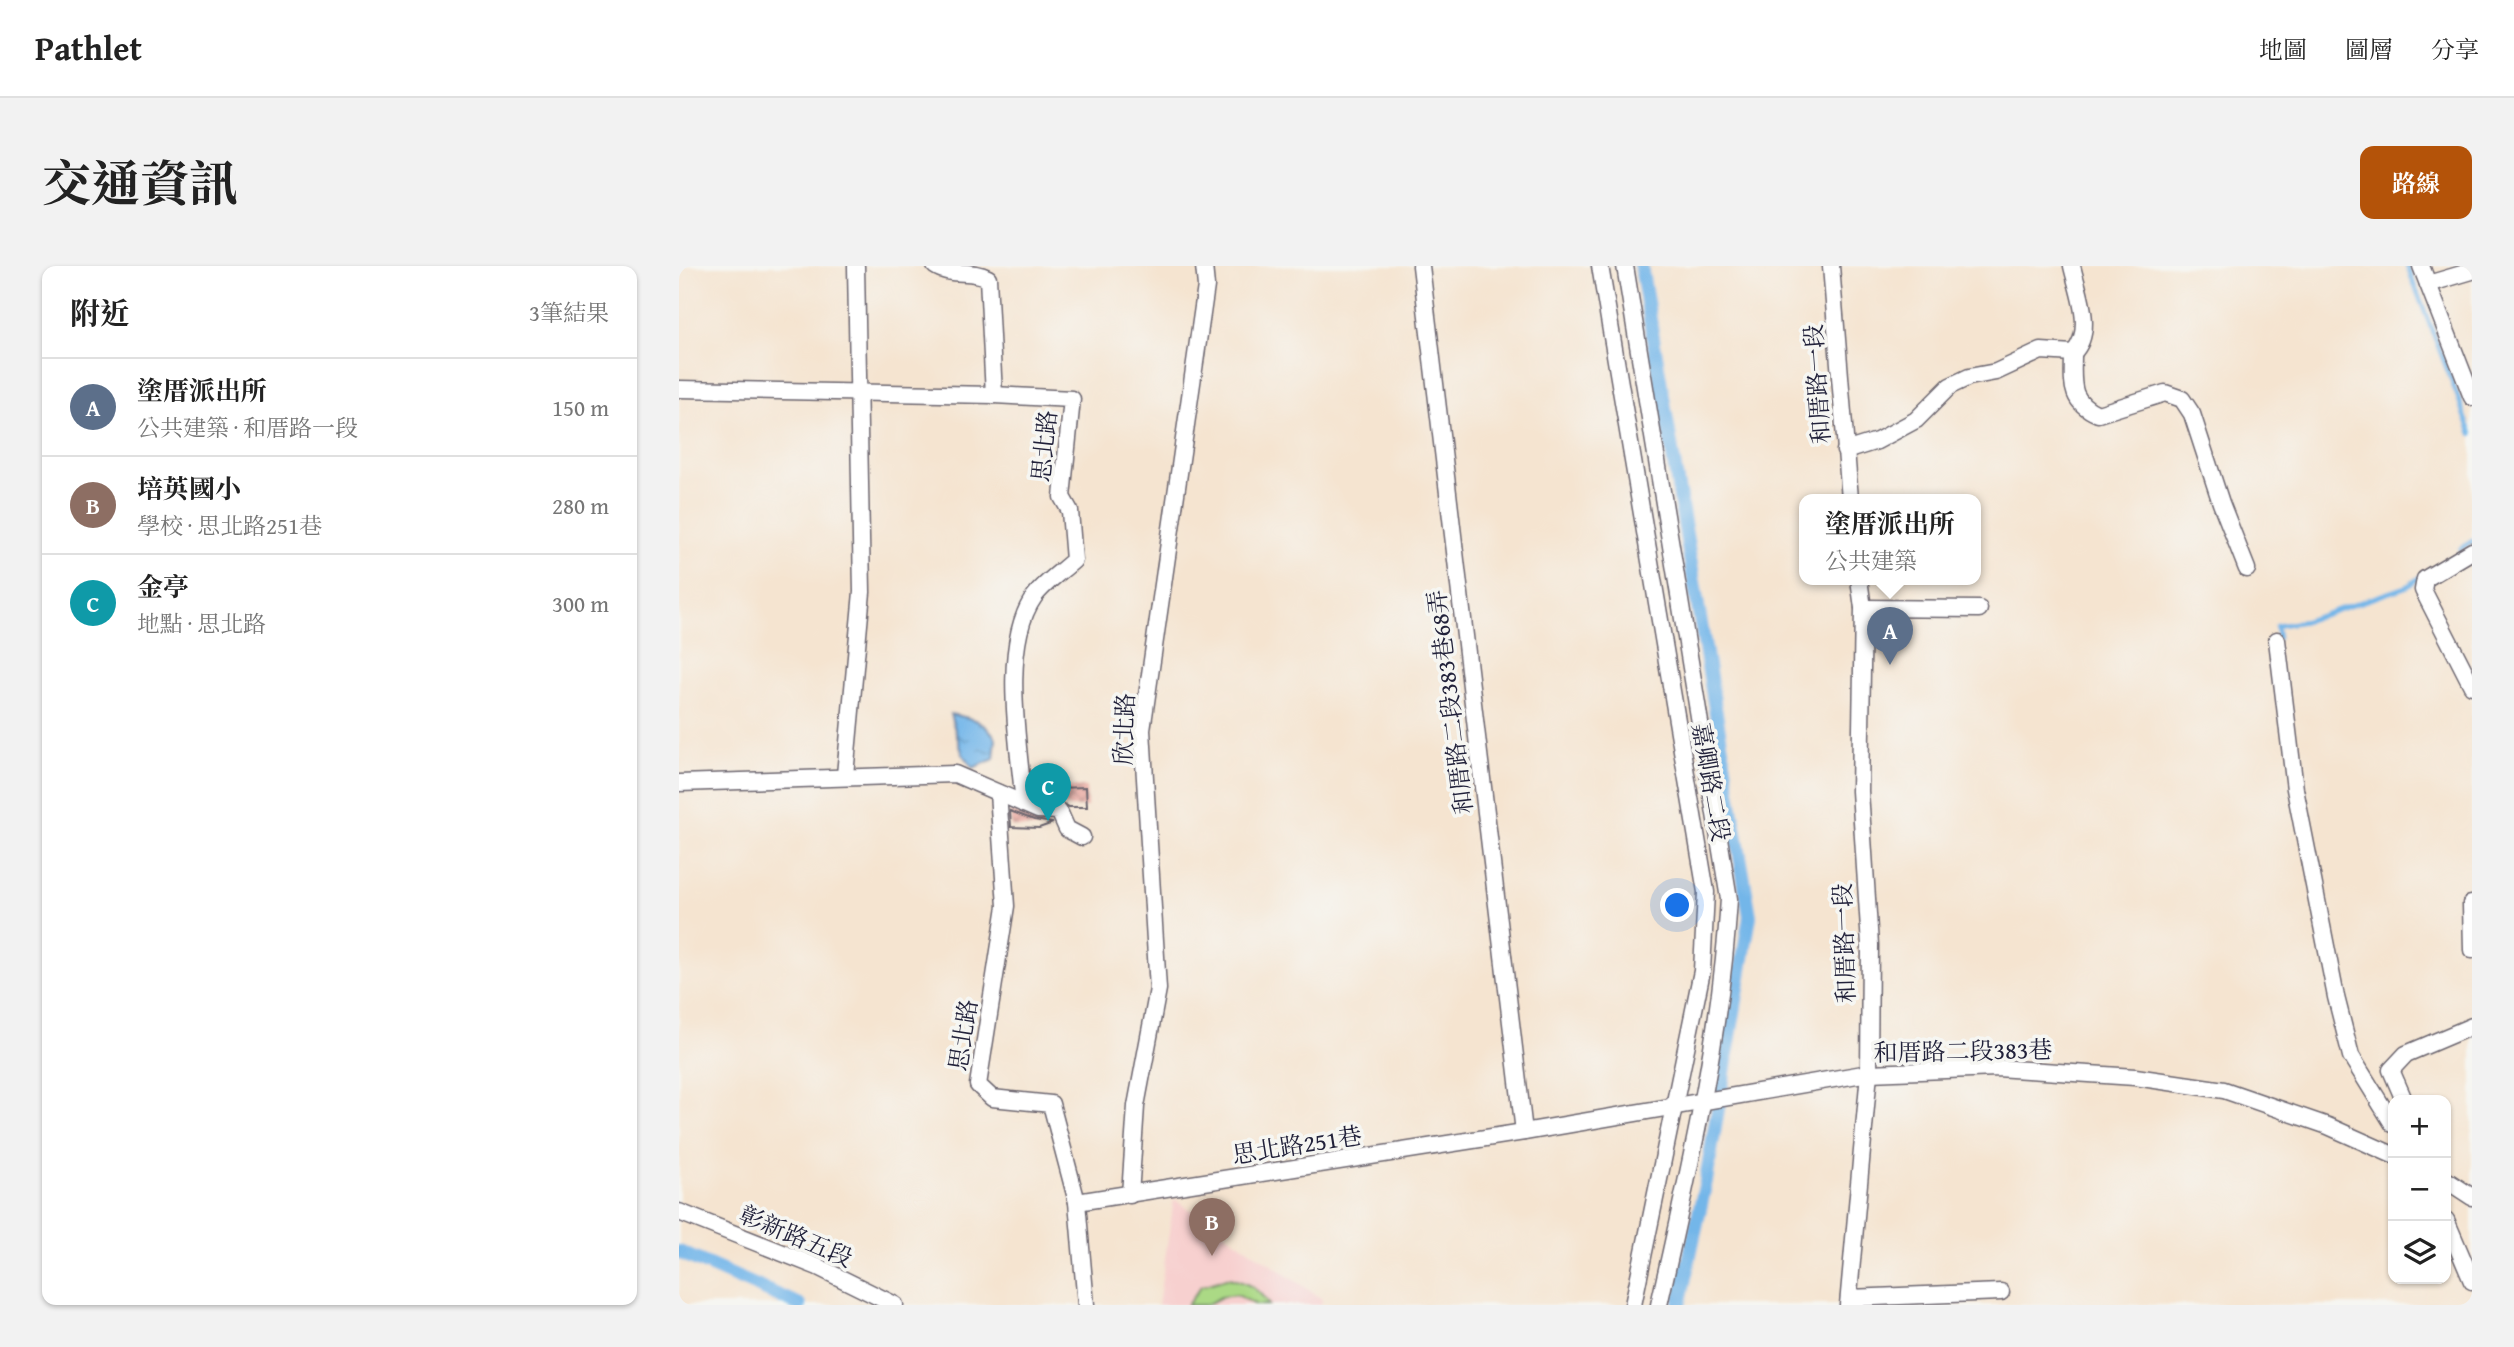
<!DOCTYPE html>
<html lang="zh-TW">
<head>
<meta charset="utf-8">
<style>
  body { margin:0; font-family:"Gentium Book Plus","Noto Serif TC",serif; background:#f2f2f2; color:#222 }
  .controls { position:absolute; right:21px; bottom:21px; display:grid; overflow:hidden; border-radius:14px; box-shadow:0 2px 5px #0004 }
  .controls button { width:63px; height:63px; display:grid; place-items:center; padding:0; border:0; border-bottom:2px solid #e0e0e0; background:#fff; color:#222; font:35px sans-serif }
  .you { position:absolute; left:999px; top:640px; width:24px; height:24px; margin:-18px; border:5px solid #fff; border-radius:50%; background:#1a73e8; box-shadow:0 0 0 10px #1a73e833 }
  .badge { display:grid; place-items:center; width:46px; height:46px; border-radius:50%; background:#b45309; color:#fff; font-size:23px; font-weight:700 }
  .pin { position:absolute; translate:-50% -58px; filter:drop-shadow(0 2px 4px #0008) }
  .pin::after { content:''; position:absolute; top:37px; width:24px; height:21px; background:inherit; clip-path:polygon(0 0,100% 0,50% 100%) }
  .popup { position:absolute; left:1120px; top:228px; width:182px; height:91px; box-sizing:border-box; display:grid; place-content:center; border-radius:14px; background:#fff; filter:drop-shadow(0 2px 5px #0005); font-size:23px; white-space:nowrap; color:#767676 }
  .popup b { font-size:26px; color:#222 }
  .popup::after { content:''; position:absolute; left:50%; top:100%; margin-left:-14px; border:14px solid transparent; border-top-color:#fff }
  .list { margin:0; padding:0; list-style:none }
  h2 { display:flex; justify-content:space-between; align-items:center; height:91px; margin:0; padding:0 28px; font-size:30px }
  h2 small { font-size:23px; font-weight:400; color:#767676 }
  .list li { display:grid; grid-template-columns:46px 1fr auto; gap:21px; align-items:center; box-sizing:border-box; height:98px; padding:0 28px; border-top:2px solid #e0e0e0 }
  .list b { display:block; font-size:26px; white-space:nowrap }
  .list p { margin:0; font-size:23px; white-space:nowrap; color:#767676 }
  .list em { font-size:23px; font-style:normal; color:#767676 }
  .icon { flex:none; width:38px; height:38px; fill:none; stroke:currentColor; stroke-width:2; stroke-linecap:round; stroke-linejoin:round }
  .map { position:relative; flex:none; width:1793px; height:1039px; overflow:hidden; border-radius:14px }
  header { display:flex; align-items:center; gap:42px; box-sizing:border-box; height:98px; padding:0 35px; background:#fff; border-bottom:2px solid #e0e0e0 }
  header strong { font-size:33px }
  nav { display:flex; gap:38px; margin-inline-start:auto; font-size:24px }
  .intro { display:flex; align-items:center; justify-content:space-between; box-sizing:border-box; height:168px; padding:0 42px }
  h1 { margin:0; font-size:49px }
  .button { padding:18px 32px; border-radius:14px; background:#b45309; color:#fff; font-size:24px; font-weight:700 }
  main { display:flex; gap:42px; padding:0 42px }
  aside { flex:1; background:#fff; border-radius:14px; box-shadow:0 2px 5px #0004 }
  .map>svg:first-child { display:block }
  .built { fill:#f7d0cf }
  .pitch { fill:#abd985; stroke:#667e60; stroke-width:2 }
  .water { fill:url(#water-ripples); stroke:#4a6c92; stroke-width:2 }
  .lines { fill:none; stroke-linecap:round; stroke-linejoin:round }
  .stream { stroke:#73b6e9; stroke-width:4.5 }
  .canal { stroke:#73b6e9; stroke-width:14 }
  .building { fill:url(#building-cross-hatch) }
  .minor-casing { stroke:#6c666f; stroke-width:19 }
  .minor { stroke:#fff; stroke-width:16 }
  .labels { text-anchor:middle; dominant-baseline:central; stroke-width:7; stroke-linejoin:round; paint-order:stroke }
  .street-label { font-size:24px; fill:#22223b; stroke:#f6f6f2 }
</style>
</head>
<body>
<header>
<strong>Pathlet</strong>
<nav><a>地圖</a><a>圖層</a><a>分享</a></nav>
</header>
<div class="intro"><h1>交通資訊</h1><a class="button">路線</a></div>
<main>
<aside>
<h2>附近<small>3筆結果</small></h2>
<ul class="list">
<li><span class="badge" style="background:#5c6f8a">A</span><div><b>塗厝派出所</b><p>公共建築 · 和厝路一段</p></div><em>150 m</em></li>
<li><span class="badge" style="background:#8d6e63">B</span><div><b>培英國小</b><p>學校 · 思北路251巷</p></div><em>280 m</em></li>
<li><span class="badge" style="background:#0f9aa8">C</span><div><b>金亭</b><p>地點 · 思北路</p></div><em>300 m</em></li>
</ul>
</aside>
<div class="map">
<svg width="1793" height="1039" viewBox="0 0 1793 1039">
  <defs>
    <pattern id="water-ripples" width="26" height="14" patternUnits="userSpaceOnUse" patternTransform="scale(1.75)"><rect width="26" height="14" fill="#73b6e9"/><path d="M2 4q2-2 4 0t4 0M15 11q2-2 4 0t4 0" fill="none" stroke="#5e94be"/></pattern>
    <pattern id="building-cross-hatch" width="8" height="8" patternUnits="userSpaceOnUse" patternTransform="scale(1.75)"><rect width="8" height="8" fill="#e8a299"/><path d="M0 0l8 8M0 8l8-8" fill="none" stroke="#bc847e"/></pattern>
  </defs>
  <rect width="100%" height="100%" fill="#f6f6f2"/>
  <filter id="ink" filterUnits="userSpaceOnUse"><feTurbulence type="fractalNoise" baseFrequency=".0143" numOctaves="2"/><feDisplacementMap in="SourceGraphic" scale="14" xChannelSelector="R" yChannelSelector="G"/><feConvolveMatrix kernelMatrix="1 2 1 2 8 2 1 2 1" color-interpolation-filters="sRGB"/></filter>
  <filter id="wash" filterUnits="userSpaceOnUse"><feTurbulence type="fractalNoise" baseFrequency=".00686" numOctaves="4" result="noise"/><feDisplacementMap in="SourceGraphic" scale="28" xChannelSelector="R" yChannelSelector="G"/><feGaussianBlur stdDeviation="1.57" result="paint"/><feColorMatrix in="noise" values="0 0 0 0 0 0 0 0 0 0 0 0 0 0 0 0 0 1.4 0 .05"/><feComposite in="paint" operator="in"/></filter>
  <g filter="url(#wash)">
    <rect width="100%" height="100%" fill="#f5e4d0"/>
    <polygon class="built" points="495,933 643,1033 642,1039 479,1039"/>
    <path class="pitch" d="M550 1012C569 1017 579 1022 590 1039H577L558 1029 542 1031 527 1039H508L522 1020Z"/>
    <path class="water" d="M271 448C293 452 304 454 317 472L315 493 294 502 284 489Z"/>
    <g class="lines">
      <g class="stream">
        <polyline points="1728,0 1793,168"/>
        <polyline points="1781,283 1793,275"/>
        <polyline points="1599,372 1597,360 1626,355 1729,320 1742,310"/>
      </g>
      <g class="canal">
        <polyline points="962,0 1071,650 1027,915 1000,1039"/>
        <polyline points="0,986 121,1039"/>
      </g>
    </g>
    <g id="blocks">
      <g class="building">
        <polygon points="407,521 408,541 390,541 379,534 378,522"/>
        <polygon points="331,545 355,554 374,557 360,562 332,561"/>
      </g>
    </g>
  </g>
  <g filter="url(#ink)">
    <use href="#blocks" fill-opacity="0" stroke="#6c666f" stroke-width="2"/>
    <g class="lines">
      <g class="minor-casing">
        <g id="minor">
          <polyline points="742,0 845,866"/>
          <polyline points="921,0 1027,626 1023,705 954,1039"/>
          <path d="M946 0 1050 633C1042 771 1010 904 980 1039"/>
          <polyline points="1152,0 1171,233"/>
          <polyline points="1742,0 1793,131"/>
          <polyline points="1749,18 1793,5"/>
          <path d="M1394 87C1394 116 1389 135 1419 148L1486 127 1503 133 1513 148 1542 237 1568 303"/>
          <path d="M0 123 315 129 309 12C292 3 272 11 256 0"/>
          <path d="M315 129 393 133 383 231 391 245 395 294C382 306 365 317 355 331 321 379 340 482 345 538"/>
          <path d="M1166 185 1198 175 1237 154 1271 120 1290 111 1317 106 1362 85 1394 87C1416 65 1399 27 1393 0"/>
          <polyline points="1793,285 1746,313 1744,324 1793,420"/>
          <polyline points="1184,342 1300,343"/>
          <polyline points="1598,374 1616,523 1657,731 1672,790 1714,858"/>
          <polyline points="166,509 183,326 177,0"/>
          <polyline points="0,517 276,508 359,544 380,545 388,563 403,571"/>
          <polyline points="319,527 327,640 299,819 313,832 372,838 398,936 407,1039"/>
          <polyline points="1792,638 1793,684"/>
          <polyline points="1725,834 1712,804 1727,788 1793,760"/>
          <polyline points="1767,914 1793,931"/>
          <polyline points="451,929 457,840 479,723 463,464 527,20 525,0"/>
          <polyline points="398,936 845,866 1190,807 1318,802 1456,811 1545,824 1649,860 1714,889"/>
          <polyline points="0,946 139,1001 216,1039"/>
          <polyline points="1767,954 1793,1015"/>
          <polyline points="1170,1032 1322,1026"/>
          <polyline points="1169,1039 1190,807 1191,679 1181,525 1184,342 1180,313"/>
        </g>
      </g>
      <use href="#minor" class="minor"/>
    </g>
  </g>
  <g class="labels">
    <g class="street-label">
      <text transform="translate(1138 118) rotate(-94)">和厝路一段</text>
      <text transform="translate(365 180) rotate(-84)">思北路</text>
      <text transform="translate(771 436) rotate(-97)">和厝路二段383巷68弄</text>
      <text transform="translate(445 463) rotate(-88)">欣北路</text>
      <text transform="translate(1032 516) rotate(80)">嘉卿路二段</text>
      <text transform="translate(1165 677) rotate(-92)">和厝路一段</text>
      <text transform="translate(284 769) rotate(-81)">思北路</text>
      <text transform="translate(1284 785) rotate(-1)">和厝路二段383巷</text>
      <text transform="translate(618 879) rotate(-9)">思北路251巷</text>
      <text transform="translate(117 970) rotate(23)">彰新路五段</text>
    </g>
  </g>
</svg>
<div class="controls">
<button>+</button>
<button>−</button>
<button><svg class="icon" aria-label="layers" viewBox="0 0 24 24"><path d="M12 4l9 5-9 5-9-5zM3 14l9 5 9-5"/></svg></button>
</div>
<div class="you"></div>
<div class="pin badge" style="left:1211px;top:399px;background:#5c6f8a">A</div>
<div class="popup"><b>塗厝派出所</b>公共建築</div>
<div class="pin badge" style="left:533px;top:990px;background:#8d6e63">B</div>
<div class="pin badge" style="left:369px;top:555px;background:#0f9aa8">C</div>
</div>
</main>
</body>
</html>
